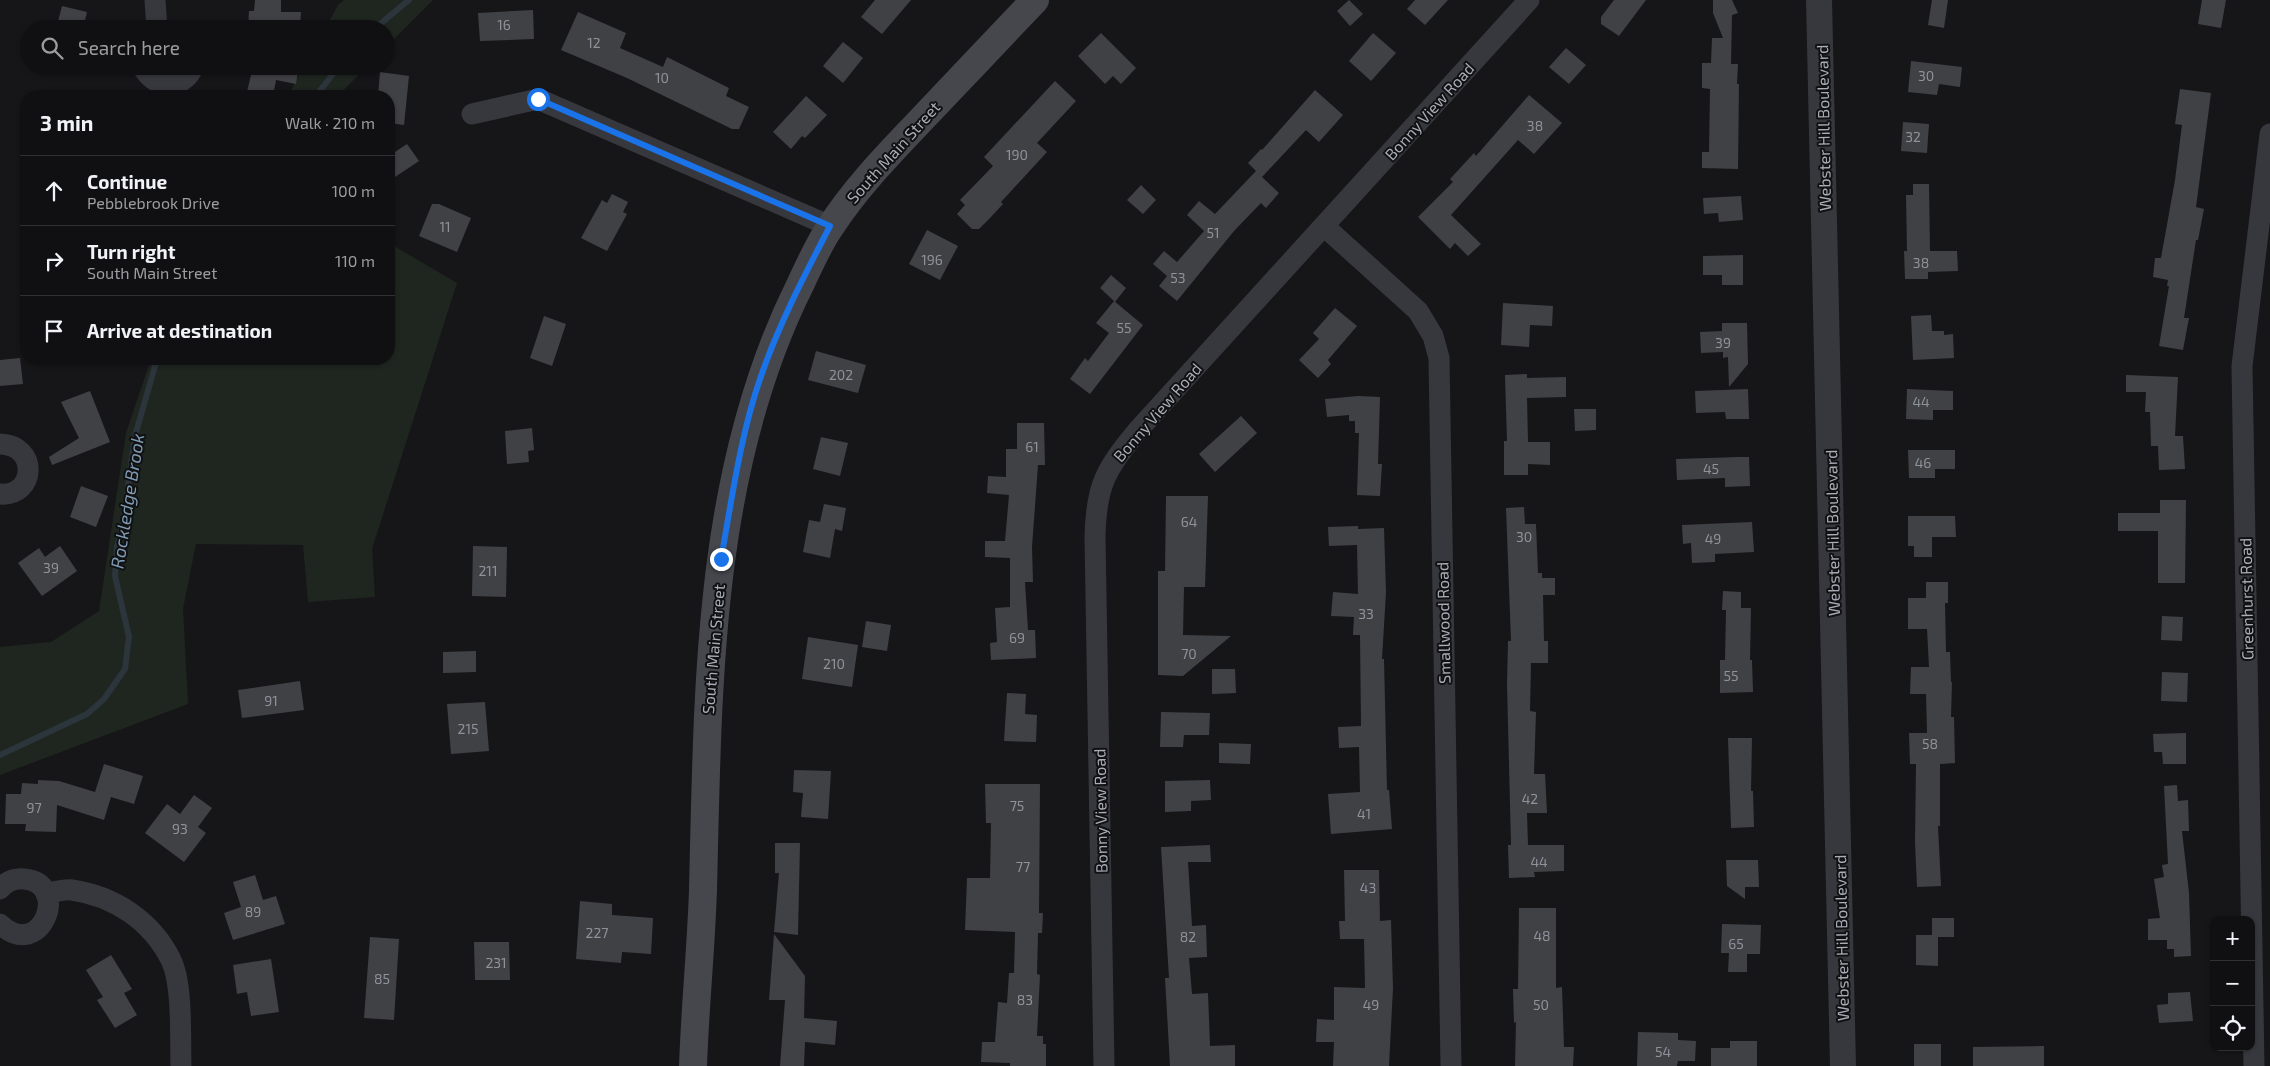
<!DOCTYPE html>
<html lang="en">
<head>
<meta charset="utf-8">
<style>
  body { margin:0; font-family:"Exo 2",sans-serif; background:#1e1e20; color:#f1f3f6 }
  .controls { position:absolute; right:15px; bottom:15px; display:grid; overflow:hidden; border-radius:10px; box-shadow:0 1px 4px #0004 }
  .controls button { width:45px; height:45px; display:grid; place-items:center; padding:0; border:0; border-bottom:1px solid #303032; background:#101012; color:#f1f3f6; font:25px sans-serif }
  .stop { position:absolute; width:15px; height:15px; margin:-11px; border:4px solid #1a73e8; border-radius:50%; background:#fff }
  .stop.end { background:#1a73e8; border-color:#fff; box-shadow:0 1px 5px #0008 }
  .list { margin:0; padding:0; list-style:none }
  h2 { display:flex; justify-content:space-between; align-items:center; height:65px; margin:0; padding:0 20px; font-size:21px }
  h2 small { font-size:16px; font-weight:400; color:#9c9d9f }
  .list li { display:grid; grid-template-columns:32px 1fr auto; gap:15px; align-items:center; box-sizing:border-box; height:70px; padding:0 20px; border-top:1px solid #303032 }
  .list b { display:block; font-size:19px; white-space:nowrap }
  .list p { margin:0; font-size:16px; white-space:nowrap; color:#9c9d9f }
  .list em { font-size:16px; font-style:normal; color:#9c9d9f }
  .icon { flex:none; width:28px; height:28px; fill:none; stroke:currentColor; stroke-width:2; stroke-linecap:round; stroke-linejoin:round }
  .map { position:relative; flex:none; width:2270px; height:1066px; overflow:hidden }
  .search { position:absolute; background:#101012; box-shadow:0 1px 4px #0004; left:20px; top:20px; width:375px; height:55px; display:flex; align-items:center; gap:12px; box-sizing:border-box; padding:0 18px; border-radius:28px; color:#9c9d9f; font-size:19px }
  .panel { position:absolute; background:#101012; box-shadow:0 1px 4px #0004; left:20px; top:90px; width:375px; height:275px; border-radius:20px }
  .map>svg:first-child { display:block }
  .green { fill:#1e261f }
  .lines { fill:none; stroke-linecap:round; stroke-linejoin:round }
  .stream { stroke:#2c353c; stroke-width:6 }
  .building { fill:#404145 }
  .minor { stroke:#37383d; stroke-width:21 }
  .tertiary { stroke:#37383d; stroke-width:26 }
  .secondary { stroke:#45474d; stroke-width:28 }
  .route { stroke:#1a73e8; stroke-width:6 }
  .labels { text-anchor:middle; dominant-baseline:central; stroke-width:4; stroke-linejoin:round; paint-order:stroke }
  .number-label { font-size:14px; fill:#8e929b }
  .street-label { font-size:16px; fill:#a8adb8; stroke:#111113 }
  .water-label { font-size:18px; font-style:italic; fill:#7f9bb3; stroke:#111113 }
</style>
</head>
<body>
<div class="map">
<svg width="2270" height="1066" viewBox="0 0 2270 1066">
  <rect width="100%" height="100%" fill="#161618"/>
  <g class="green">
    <polygon points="344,0 433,0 386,47 386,29 325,29 338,5"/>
    <polygon points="304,66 367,66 338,96 288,96"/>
    <polygon points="389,243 457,283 372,549 375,597 308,602 303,545 196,544 183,609 188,704 0,775 0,647 51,642 99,611 126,433 151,359 389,359"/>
  </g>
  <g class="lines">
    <g class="stream">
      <polyline points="374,29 409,0"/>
      <polyline points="316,96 339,66"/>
      <polyline points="0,755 87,714 104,699 125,669 129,637 115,576 117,547 123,524 135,436 157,359"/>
    </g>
  </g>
  <g class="building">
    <polygon points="255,0 281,0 281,12 301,12 300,29 248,29 249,11 254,11"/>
    <polygon points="875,0 911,0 882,34 861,17"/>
    <polygon points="1349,0 1363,14 1350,26 1337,11"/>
    <polygon points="1415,0 1448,0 1425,25 1407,9"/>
    <polygon points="1614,0 1646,0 1619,36 1601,24 1601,17"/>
    <polygon points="1713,0 1732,0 1738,13 1732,15 1731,64 1738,64 1737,84 1739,84 1738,169 1702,168 1702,152 1709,152 1710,89 1702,88 1702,63 1711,63 1712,38 1723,38 1713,13"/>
    <polygon points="1932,0 1948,0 1944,28 1928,25"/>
    <polygon points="2202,0 2226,0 2221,28 2198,24"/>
    <polygon points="62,6 87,12 83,29 56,29"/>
    <polygon points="533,10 534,39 480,41 478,13"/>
    <polygon points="578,12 626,33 620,48 663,67 667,57 729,88 726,96 749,107 739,129 732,129 627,78 561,50"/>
    <polygon points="1101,33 1136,68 1121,84 1113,76 1105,84 1078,56"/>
    <polygon points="1373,33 1396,53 1371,81 1349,61"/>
    <polygon points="843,42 863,58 843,83 823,66"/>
    <polygon points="1566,48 1586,65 1569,84 1549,67"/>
    <polygon points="1911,61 1962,67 1960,87 1939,84 1937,95 1908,92"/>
    <polygon points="248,66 299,66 296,84 276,80 273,96 246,96 251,75 248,74"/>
    <polygon points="380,72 409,76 404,125 389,123 389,96 378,96"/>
    <polygon points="1055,81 1076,101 1037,143 1047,152 1001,202 1003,204 990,218 979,229 972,229 957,214 965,205 960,200 993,166 984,157"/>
    <polygon points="2180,89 2211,93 2196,207 2204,209 2198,240 2196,240 2184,318 2189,318 2183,350 2159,346 2169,286 2167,286 2168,280 2153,277 2155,258 2161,258 2175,180 2182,125 2175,124"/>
    <polygon points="1315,90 1343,115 1319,142 1306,130 1262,177 1279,193 1266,208 1261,203 1234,231 1177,301 1159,286 1167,276 1153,264 1164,251 1177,262 1204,231 1187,215 1199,201 1215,214 1256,171 1248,163 1261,149 1262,150"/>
    <polygon points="1529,95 1562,123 1534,154 1518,140 1451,215 1481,244 1468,256 1455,243 1450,249 1418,217 1453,182 1450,179 1474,153 1476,156"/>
    <polygon points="806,96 827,115 805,138 802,136 791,149 773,132"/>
    <polygon points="1903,122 1929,124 1927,153 1901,151"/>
    <polygon points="407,144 419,161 389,181 389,156"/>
    <polygon points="1913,184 1929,184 1930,251 1957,251 1958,271 1928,272 1928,279 1905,279 1904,251 1907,251 1906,195 1913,195"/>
    <polygon points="1141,185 1156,200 1143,214 1127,200"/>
    <polygon points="612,194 628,202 623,212 627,214 607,251 581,238 602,200 607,203"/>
    <polygon points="1741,196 1743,220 1719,222 1718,213 1704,214 1703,198"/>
    <polygon points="432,204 439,204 471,218 457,252 419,236"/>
    <polygon points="927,230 958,246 940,280 909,264"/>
    <polygon points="1743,255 1743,285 1722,285 1722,275 1703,275 1703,256"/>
    <polygon points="1111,275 1126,288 1115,302 1100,288"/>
    <polygon points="1114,301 1143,325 1090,394 1070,379 1085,358 1088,361 1109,333 1096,323"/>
    <polygon points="1503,303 1553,306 1552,326 1530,325 1529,347 1501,345"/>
    <polygon points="1335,308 1357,326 1328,360 1331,364 1318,378 1299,360 1319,339 1313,333"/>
    <polygon points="1931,315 1932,331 1944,331 1944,335 1953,334 1954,358 1913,360 1911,316"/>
    <polygon points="544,316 566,324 552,366 530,358"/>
    <polygon points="1722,323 1747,323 1748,364 1729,387 1728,357 1723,358 1723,352 1701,353 1700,332 1722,331"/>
    <polygon points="816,351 866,365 858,393 808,380"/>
    <polygon points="20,358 23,384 0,386 0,360"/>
    <polygon points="1527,374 1527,378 1566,377 1566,397 1527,398 1528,442 1550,442 1550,465 1528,464 1528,475 1504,475 1504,441 1507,441 1505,375"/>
    <polygon points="2126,375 2178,377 2175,436 2183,436 2185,469 2159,470 2158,446 2151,446 2150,412 2145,412 2146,392 2126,392"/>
    <polygon points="1748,389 1749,419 1726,419 1725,412 1696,413 1695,391"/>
    <polygon points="1907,389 1953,391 1953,410 1933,410 1933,420 1906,419"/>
    <polygon points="90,391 110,442 52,465 49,457 79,438 61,402"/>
    <polygon points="1358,396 1380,397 1378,464 1382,464 1380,496 1357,495 1359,433 1355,433 1355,421 1349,421 1349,415 1327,417 1325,399"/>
    <polygon points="1574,409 1596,409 1596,430 1575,431"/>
    <polygon points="1241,416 1257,433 1215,472 1199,454"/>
    <polygon points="1017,423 1044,423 1045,465 1038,465 1032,547 1033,582 1025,582 1028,630 1035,630 1036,658 991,660 990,643 997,642 995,608 1010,607 1010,558 985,557 985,541 1005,541 1009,495 987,493 988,476 1006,477 1006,449 1017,449"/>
    <polygon points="532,428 534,450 528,451 529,462 507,464 505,431"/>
    <polygon points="821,437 848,443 840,476 813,469"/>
    <polygon points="1908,450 1955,450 1955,469 1935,469 1935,478 1909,478"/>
    <polygon points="1739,457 1749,457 1750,486 1725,487 1725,478 1677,480 1676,459"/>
    <polygon points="81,486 108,496 96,527 70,517"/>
    <polygon points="1166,496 1208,496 1205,587 1184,587 1183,635 1231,636 1183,676 1158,675 1158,571 1165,571"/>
    <polygon points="2160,500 2186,500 2185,583 2158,583 2158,531 2118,531 2118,513 2160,513"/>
    <polygon points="824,504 846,508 842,531 835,529 830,558 803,552 809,520 820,522"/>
    <polygon points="1524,507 1525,524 1536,524 1538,573 1542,573 1542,578 1555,578 1555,595 1543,595 1544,641 1548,641 1548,663 1531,663 1530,711 1536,712 1534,774 1545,774 1547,813 1527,813 1528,845 1564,845 1564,871 1534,872 1535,877 1509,878 1508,845 1511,845 1507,684 1508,641 1511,641 1506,508"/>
    <polygon points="1908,516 1955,516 1956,537 1932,537 1932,557 1914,557 1914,546 1908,546"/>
    <polygon points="1752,522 1754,552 1715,554 1715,562 1692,563 1691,543 1683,544 1682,525"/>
    <polygon points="1358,526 1358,529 1384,528 1386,592 1382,659 1384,659 1387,790 1389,790 1392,829 1331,834 1328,794 1360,792 1359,747 1339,748 1338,727 1361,726 1360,635 1353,635 1354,617 1331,616 1333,592 1358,594 1357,545 1329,546 1328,527"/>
    <polygon points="60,546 77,571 42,596 18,563 39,548 45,557"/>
    <polygon points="473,546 507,547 506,597 472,596"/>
    <polygon points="1926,582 1948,582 1948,603 1945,603 1946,652 1950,652 1951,682 1952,682 1951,717 1954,717 1955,763 1940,764 1940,826 1938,826 1941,886 1917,887 1915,842 1916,764 1910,764 1909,733 1927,733 1926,694 1910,694 1911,667 1929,667 1927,629 1908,629 1908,598 1926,598"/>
    <polygon points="1723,591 1741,592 1741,608 1751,608 1750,660 1752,660 1753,692 1720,693 1720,660 1725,660 1726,610 1722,610"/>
    <polygon points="2162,616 2183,617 2182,641 2161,640"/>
    <polygon points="866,621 891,625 887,651 862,647"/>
    <polygon points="808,637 858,645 852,687 802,679"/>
    <polygon points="476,651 476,672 443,673 443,652"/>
    <polygon points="1212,669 1235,669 1236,693 1212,694"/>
    <polygon points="2162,672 2188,673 2187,702 2161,701"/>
    <polygon points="300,681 304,710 242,718 238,690"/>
    <polygon points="1007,693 1026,694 1025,714 1037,715 1036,742 1004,741"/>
    <polygon points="485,702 489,751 451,754 447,704"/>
    <polygon points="1161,712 1210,713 1209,735 1184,735 1183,747 1160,747"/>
    <polygon points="2186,733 2186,764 2163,764 2162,752 2154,752 2153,734"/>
    <polygon points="1728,738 1752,738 1751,791 1753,791 1754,827 1731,828"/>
    <polygon points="1219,743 1251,744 1250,764 1219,763"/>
    <polygon points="104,764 143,776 134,804 111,797 104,820 57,805 56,832 25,831 26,824 5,824 6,794 21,794 22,783 38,784 38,780 59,781 95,792"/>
    <polygon points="794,770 831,771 828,819 801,817 803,793 793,792"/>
    <polygon points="1210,780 1211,800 1191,801 1191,811 1165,812 1165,781"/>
    <polygon points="985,784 1040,784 1039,913 1043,913 1042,933 1038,933 1037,974 1040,975 1037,1036 1043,1036 1043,1044 1046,1044 1046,1066 1010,1066 1010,1063 981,1062 982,1042 995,1042 998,1002 1007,1003 1009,973 1014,973 1015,932 965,930 967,878 990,878 991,823 986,823"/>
    <polygon points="2177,785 2178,801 2188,800 2189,831 2182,831 2189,893 2191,956 2174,957 2174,949 2167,949 2167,940 2148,940 2148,919 2160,918 2154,879 2164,877 2162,865 2168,864 2164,786"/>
    <polygon points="194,795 212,808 198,827 206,833 184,862 145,833 167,804 180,814"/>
    <polygon points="775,843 800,843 798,935 774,932 779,873 775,873"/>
    <polygon points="1210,845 1211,862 1188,862 1192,926 1206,925 1207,957 1189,958 1192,994 1208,993 1210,1046 1235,1045 1235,1066 1170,1066 1165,978 1169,978 1161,847"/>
    <polygon points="1726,860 1758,860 1759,887 1745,887 1745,899 1727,886"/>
    <polygon points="1344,870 1379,870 1380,921 1391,920 1393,988 1389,1066 1333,1066 1334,1042 1316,1042 1317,1019 1334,1020 1334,987 1365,988 1364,939 1340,939 1339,921 1345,921"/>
    <polygon points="255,875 263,900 276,896 285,924 233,940 224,913 241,907 233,882"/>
    <polygon points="580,901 612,904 612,915 653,918 651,954 622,952 621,963 576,959"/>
    <polygon points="1519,908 1556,908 1556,988 1562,987 1564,1047 1574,1047 1573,1066 1515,1066 1516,1022 1514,1023 1513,989 1518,989"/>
    <polygon points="1932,918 1954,918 1954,937 1938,937 1938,966 1916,965 1916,935 1932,935"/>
    <polygon points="1722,924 1761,925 1760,954 1747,954 1747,972 1728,972 1729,953 1721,953"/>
    <polygon points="774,934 805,976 804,1018 837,1021 835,1045 805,1042 804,1066 780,1066 785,1000 769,1000"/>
    <polygon points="370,937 399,939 394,1020 364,1018"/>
    <polygon points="474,942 509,942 510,980 475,980"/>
    <polygon points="111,955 132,989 124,993 137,1015 115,1028 97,1000 103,997 86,970"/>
    <polygon points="271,959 279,1012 251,1016 247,992 237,994 233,965"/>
    <polygon points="2190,992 2193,1021 2159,1023 2157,1005 2168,1004 2168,993"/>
    <polygon points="1638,1032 1678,1033 1678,1040 1696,1041 1695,1061 1678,1061 1677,1066 1637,1066"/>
    <polygon points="1730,1041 1757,1041 1757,1066 1711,1066 1711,1048 1730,1048"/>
    <rect x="1914" y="1044" width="27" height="22"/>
    <polygon points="2044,1046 2044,1066 1973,1066 1973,1047"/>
  </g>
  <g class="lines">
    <g class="minor">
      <polyline points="155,0 157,29"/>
      <path d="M142 66C155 90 182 92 194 66"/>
      <polyline points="472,114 538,99 830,226"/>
      <polyline points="1325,227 1418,311 1433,336 1439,358 1451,1066"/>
      <path d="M0 444C39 445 36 497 0 494"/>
      <path d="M0 889C6 882 14 878 24 879 72 883 41 963 0 924"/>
      <path d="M46 894C54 892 64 889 72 890 114 896 152 921 171 960 183 984 180 1038 181 1066"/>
      <path d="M1104 1066 1095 537C1096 484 1106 469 1139 429L1529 0"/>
      <polyline points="2254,1066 2242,366 2270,134"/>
    </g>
    <polyline class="tertiary" points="1819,0 1843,1066"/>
    <path class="secondary" d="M693 1066C695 1007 701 949 703 890 708 686 707 470 801 283 810 264 819 243 831 226 857 186 890 153 922 119 960 79 997 40 1035 0"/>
  </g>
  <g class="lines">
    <path class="route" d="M538 99 830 226C804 276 778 326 760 379 740 437 732 499 721 559"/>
  </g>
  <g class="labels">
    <g class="number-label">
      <text x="504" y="24">16</text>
      <text x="594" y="42">12</text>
      <text x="1926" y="75">30</text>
      <text x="662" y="77">10</text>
      <text x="1535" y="125">38</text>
      <text x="1913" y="136">32</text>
      <text x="1017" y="154">190</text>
      <text x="445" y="226">11</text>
      <text x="1213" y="232">51</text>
      <text x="932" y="259">196</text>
      <text x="1921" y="262">38</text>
      <text x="1178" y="277">53</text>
      <text x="1124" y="327">55</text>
      <text x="1723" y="342">39</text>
      <text x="841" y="374">202</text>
      <text x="1921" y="401">44</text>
      <text x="1032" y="446">61</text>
      <text x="1923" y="462">46</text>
      <text x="1711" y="468">45</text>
      <text x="1189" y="521">64</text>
      <text x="1524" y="536">30</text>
      <text x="1713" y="538">49</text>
      <text x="51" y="567">39</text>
      <text x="488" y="570">211</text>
      <text x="1366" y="613">33</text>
      <text x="1017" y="637">69</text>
      <text x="1189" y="653">70</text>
      <text x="834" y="663">210</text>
      <text x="1731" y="675">55</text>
      <text x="271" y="700">91</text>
      <text x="468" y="728">215</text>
      <text x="1930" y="743">58</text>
      <text x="1530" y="798">42</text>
      <text x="1017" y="805">75</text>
      <text x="34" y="807">97</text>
      <text x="1364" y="813">41</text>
      <text x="180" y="828">93</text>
      <text x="1539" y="861">44</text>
      <text x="1023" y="866">77</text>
      <text x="1368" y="887">43</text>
      <text x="253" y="911">89</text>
      <text x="597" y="932">227</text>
      <text x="1542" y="935">48</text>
      <text x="1188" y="936">82</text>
      <text x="1736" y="943">65</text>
      <text x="496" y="962">231</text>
      <text x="382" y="978">85</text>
      <text x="1025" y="999">83</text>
      <text x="1371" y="1004">49</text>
      <text x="1541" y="1004">50</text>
      <text x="1663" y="1051">54</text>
    </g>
    <g class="street-label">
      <text transform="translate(1429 111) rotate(-48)">Bonny View Road</text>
      <text transform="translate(1823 128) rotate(-91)">Webster Hill Boulevard</text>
      <text transform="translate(893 152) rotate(-48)">South Main Street</text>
      <text transform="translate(1157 412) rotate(-49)">Bonny View Road</text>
      <text transform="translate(1832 533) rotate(-91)">Webster Hill Boulevard</text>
      <text transform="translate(2246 599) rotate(-91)">Greenhurst Road</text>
      <text transform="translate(1443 623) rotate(-91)">Smallwood Road</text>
      <text transform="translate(713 649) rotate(-85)">South Main Street</text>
      <text transform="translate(1100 811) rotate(-91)">Bonny View Road</text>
      <text transform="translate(1841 938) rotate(-91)">Webster Hill Boulevard</text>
    </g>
    <g class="water-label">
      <text transform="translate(127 501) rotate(-81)">Rockledge Brook</text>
    </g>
  </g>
</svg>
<div class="controls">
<button>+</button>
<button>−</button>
<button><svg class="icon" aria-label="locate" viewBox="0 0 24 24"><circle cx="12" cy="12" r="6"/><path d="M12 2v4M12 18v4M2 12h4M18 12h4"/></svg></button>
</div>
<div class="stop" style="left:538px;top:99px"></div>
<div class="stop end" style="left:721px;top:559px"></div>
<div class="search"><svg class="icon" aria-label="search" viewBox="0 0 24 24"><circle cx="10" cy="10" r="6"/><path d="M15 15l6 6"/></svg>Search here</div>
<section class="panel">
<h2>3 min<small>Walk · 210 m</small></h2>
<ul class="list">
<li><svg class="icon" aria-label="ahead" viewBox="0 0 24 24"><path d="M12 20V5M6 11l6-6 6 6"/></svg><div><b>Continue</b><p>Pebblebrook Drive</p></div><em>100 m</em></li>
<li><svg class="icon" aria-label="right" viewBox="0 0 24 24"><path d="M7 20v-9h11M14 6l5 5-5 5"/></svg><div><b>Turn right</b><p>South Main Street</p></div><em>110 m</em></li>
<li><svg class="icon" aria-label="arrive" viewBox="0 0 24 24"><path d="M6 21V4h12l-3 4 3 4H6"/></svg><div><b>Arrive at destination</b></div></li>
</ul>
</section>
</div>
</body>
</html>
